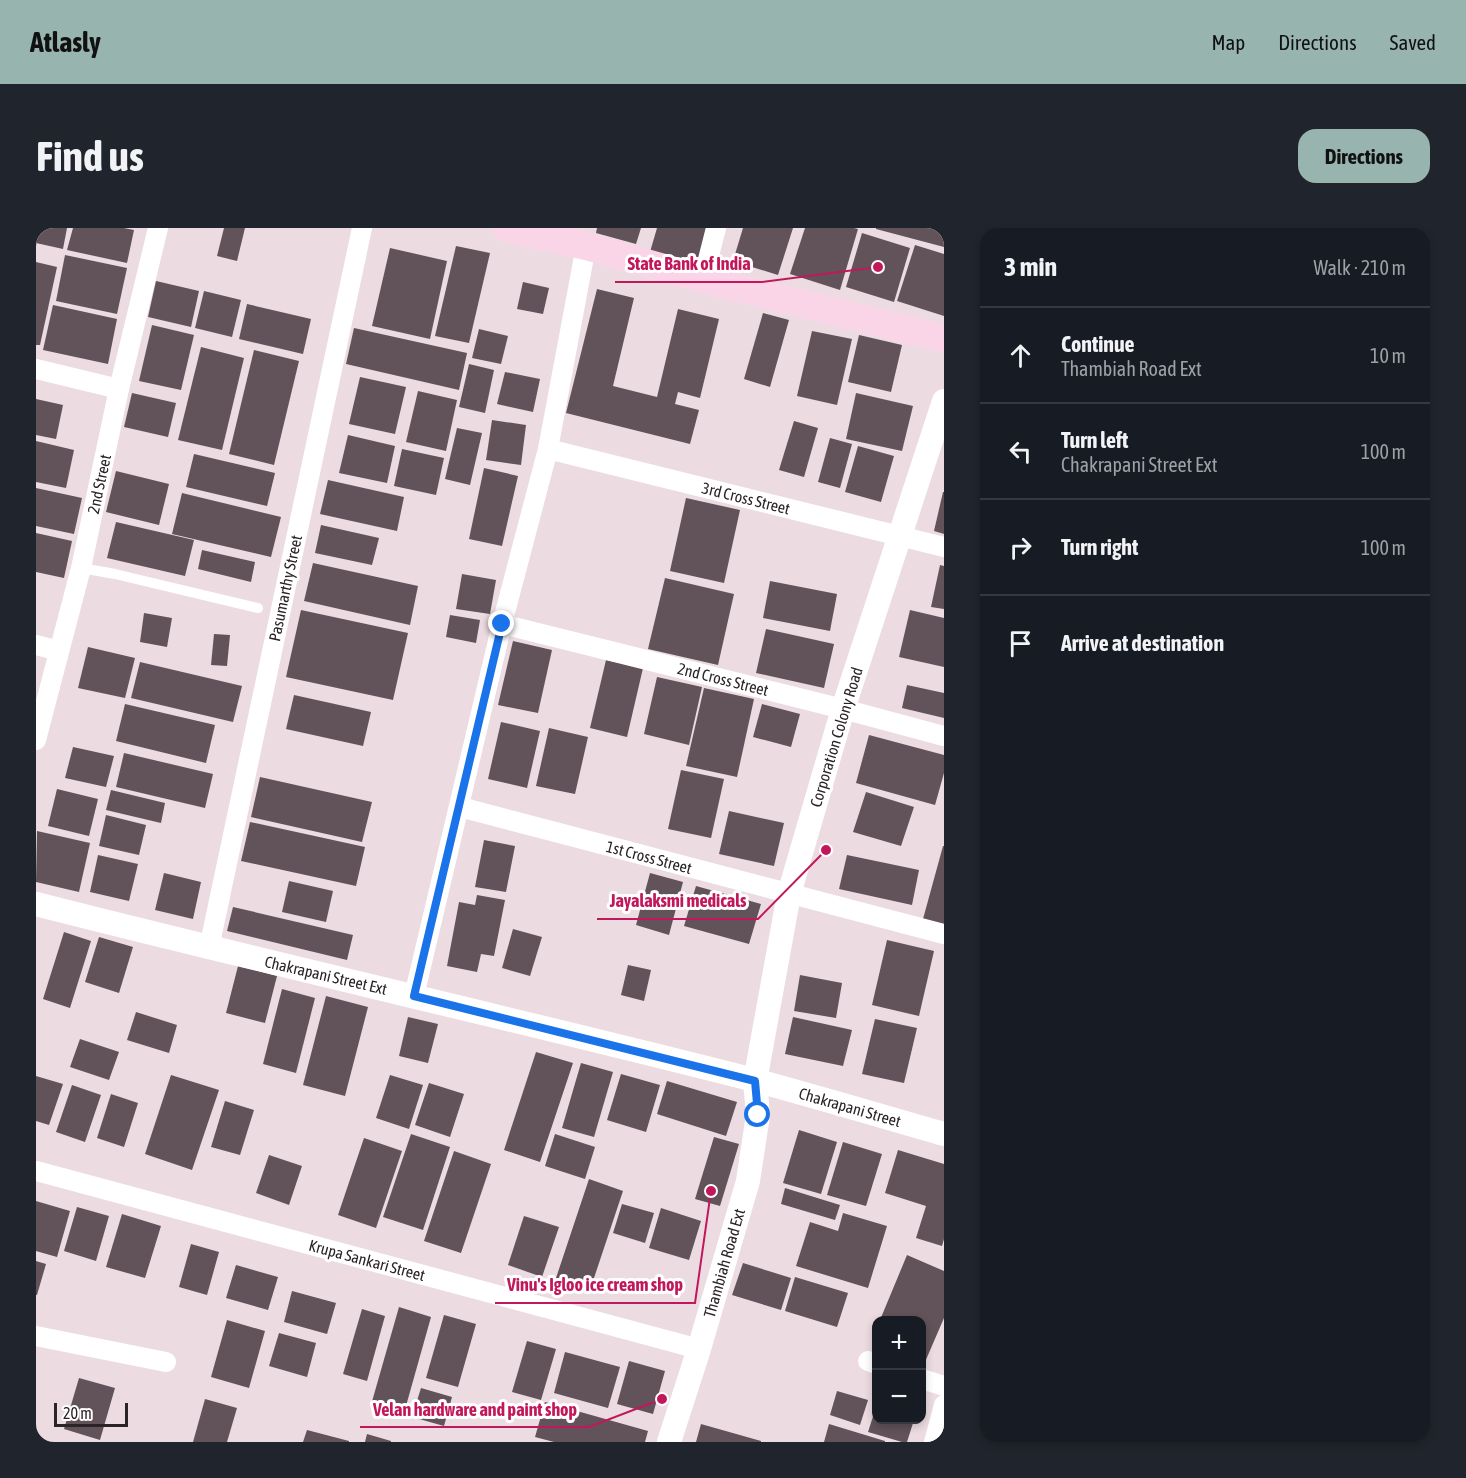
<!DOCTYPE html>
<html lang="en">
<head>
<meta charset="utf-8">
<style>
  body { margin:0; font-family:"Asap Condensed",sans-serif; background:#20242c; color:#f1f3f6 }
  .controls { position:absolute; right:18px; bottom:18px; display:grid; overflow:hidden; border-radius:12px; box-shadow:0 3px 9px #0003 }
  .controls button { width:54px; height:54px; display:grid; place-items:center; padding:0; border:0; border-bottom:2px solid #363941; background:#171b24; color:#f1f3f6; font:30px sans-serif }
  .scale { position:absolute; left:18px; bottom:15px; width:74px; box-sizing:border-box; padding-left:6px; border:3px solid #2a2427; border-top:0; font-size:16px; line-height:21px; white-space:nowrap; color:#2a2427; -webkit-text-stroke:4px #fff; paint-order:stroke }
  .stop { position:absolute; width:18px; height:18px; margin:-14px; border:4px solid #1a73e8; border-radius:50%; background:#fff }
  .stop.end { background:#1a73e8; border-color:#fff; box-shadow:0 2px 6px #0008 }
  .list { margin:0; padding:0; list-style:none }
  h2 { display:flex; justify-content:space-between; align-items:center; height:78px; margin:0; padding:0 24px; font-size:26px }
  h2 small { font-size:20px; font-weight:400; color:#9ea1a6 }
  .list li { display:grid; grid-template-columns:39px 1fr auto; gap:18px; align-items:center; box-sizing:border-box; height:96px; padding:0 24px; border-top:2px solid #363941 }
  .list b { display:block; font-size:22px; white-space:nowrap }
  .list p { margin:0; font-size:20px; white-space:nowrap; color:#9ea1a6 }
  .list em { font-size:20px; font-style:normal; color:#9ea1a6 }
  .icon { flex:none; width:33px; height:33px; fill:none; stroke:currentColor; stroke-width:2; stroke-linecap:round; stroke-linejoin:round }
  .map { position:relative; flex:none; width:908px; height:1214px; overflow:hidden; border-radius:18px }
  header { display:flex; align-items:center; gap:36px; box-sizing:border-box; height:84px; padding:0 30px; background:#97b4ae; color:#111 }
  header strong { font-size:28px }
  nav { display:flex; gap:33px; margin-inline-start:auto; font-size:21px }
  .intro { display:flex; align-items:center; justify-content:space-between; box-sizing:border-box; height:144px; padding:0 36px }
  h1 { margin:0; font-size:42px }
  .button { padding:15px 27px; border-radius:18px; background:#97b4ae; color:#111; font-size:21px; font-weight:700 }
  main { display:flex; gap:36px; padding:0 36px }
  aside { flex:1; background:#171b24; border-radius:18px; box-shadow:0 3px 9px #0003 }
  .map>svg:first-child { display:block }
  .building { fill:#615359 }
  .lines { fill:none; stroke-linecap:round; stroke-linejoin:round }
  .service { stroke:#fff; stroke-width:10 }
  .minor { stroke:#fff; stroke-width:20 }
  .tertiary { stroke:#fff; stroke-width:24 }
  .secondary { stroke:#fad5e7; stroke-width:28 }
  .route { stroke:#1a73e8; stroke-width:8 }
  .labels { text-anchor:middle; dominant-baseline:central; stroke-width:6; stroke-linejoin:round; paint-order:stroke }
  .street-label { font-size:16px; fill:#2a2427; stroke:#fff }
  .leader { fill:none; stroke:#c2185b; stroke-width:2 }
  .callout-dot { fill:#c2185b; stroke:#fff; stroke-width:2 }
  .callout-label { font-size:18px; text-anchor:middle; font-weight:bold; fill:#c2185b; stroke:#fff; stroke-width:6; stroke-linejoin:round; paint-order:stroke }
</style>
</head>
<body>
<header>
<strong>Atlasly</strong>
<nav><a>Map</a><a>Directions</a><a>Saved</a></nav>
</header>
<div class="intro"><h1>Find us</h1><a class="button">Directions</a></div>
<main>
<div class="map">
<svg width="908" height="1214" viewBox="0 0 908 1214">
  <rect width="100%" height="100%" fill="#ecdce2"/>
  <g class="building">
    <polygon points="0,0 31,0 27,21 0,15"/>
    <polygon points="37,0 88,0 98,2 91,35 31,22"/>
    <polygon points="188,0 209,0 201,33 181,28"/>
    <polygon points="561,0 605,0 600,16 560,5"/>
    <polygon points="621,0 677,0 667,37 614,24"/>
    <polygon points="707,0 757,0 742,47 697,33"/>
    <polygon points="769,0 818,0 822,1 804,62 754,46"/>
    <polygon points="840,0 908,0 908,19 840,1"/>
    <polygon points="826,5 874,20 858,74 810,59"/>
    <polygon points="879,17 908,26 908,88 861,73"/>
    <polygon points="420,18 454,25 433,115 399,108"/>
    <polygon points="354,20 411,33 394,111 336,98"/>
    <polygon points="29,27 91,40 81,86 20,73"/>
    <polygon points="0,34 21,39 4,117 0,117"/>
    <polygon points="120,53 163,63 155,99 112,89"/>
    <polygon points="487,54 513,60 507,86 481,81"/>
    <polygon points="561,61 598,70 577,158 621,169 642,81 683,91 664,170 642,164 639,176 663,182 654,216 530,185"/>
    <polygon points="168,63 205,72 196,109 159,100"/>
    <polygon points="211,76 275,91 267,126 203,111"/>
    <polygon points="17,77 81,91 72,136 7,122"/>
    <polygon points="727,85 753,92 734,159 708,151"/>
    <polygon points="116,97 158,107 145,162 103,153"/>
    <polygon points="318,100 431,125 423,162 310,136"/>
    <polygon points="443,101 472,108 465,136 436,130"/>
    <polygon points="776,103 816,111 801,177 761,168"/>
    <polygon points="823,107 866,117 855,164 812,154"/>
    <polygon points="165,119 208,130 186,222 142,212"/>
    <polygon points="218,122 263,133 238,237 193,226"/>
    <polygon points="433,136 458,142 449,185 423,179"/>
    <polygon points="469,144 504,151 497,184 461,176"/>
    <polygon points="324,149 370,159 359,206 313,196"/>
    <polygon points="382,163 421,172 410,223 370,214"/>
    <polygon points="96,165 140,175 132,209 88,199"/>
    <polygon points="820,165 877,178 866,223 810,211"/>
    <polygon points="0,171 27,177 20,211 0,207"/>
    <polygon points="456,192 490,197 485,237 450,232"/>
    <polygon points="758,193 782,200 768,249 743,242"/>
    <polygon points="421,200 446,205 434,257 409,251"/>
    <polygon points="312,207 359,218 351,255 303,245"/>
    <polygon points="794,210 816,216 804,260 782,254"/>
    <polygon points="0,213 38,222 30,260 0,254"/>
    <polygon points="822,218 858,228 845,274 809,264"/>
    <polygon points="366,221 408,230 400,267 358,258"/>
    <polygon points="158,226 239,245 231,278 150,259"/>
    <polygon points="448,240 482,248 466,318 433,311"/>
    <polygon points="80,243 133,256 123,297 70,284"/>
    <polygon points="292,252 368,269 361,303 284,286"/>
    <polygon points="0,260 46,270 38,306 0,298"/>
    <polygon points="907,264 908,264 908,306 898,303"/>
    <polygon points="146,265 245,289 235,329 136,306"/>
    <polygon points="650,270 704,282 688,355 634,343"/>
    <polygon points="80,294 158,312 149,348 71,330"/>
    <polygon points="285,297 343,310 336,337 279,325"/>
    <polygon points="0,305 36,313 28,350 0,344"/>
    <polygon points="166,322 219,334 215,354 162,341"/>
    <polygon points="277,335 382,358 374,397 268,373"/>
    <polygon points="904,337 908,338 908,381 895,379"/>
    <polygon points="426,346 460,352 454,386 420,381"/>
    <polygon points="629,350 698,366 682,437 612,421"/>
    <polygon points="734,353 801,366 794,403 727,390"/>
    <polygon points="265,382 372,405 357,472 250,449"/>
    <polygon points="874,382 908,390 908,439 863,429"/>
    <polygon points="108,385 136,390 131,419 104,414"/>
    <polygon points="414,387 444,392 440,415 410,409"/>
    <polygon points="730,401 798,416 788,460 720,445"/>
    <polygon points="178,406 194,407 191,438 175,437"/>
    <polygon points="477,413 516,422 502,485 462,477"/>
    <polygon points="52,419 99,430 89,470 42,460"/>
    <polygon points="570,432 607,440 591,509 554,500"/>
    <polygon points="104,434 206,458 197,494 95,470"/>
    <polygon points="621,449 666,459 653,517 608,506"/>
    <polygon points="871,457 908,465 908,490 866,480"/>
    <polygon points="668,460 718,471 701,549 650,538"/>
    <polygon points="258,467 335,484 327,518 250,501"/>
    <polygon points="89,476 179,497 170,535 80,513"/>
    <polygon points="726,476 764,486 755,519 717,509"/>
    <polygon points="465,494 504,503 491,560 452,551"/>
    <polygon points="513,500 552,509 539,566 500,558"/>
    <polygon points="833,507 908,527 908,545 899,577 820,555"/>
    <polygon points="37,519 78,528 70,559 29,550"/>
    <polygon points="88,525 177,546 169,580 80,559"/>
    <polygon points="645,542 688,551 675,610 632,601"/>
    <polygon points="224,549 336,574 326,614 215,589"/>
    <polygon points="21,561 62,571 53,608 12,598"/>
    <polygon points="75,562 129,575 125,595 70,582"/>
    <polygon points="830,564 878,579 865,618 817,604"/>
    <polygon points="693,583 748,595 738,638 683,626"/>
    <polygon points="70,587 110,597 103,627 63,618"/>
    <polygon points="214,594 329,619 320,658 205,633"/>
    <polygon points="1,603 54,615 43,664 0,654"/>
    <polygon points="448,612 479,618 470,664 439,659"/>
    <polygon points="907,618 908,618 908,697 887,691"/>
    <polygon points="62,627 102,636 93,673 54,664"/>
    <polygon points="811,627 883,642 876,677 803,661"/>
    <polygon points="128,645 165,654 157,691 119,682"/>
    <polygon points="614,645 647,654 633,707 600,697"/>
    <polygon points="253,653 297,663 290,694 246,684"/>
    <polygon points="660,658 725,676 713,716 648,698"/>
    <polygon points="441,667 469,672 458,728 445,726 441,744 411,738 423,674 439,677"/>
    <polygon points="197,679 317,707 311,732 191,703"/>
    <polygon points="477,701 506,709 494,748 466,740"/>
    <polygon points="28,704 55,713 34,780 7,771"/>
    <polygon points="63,709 97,719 83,765 49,754"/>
    <polygon points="851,712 898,723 883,788 836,777"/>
    <polygon points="592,737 615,742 608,773 585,767"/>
    <polygon points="202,738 241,748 229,795 190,785"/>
    <polygon points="764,747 806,755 800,790 758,783"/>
    <polygon points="246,761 279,770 260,845 227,836"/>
    <polygon points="290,768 332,779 309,868 267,857"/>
    <polygon points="100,784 141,797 133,825 91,812"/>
    <polygon points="372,789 402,796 392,835 363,828"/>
    <polygon points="757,789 816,802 807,838 749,826"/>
    <polygon points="839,791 881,800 868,855 826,846"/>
    <polygon points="44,811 83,824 73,852 34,839"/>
    <polygon points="500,824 537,835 504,934 468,922"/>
    <polygon points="545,835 577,844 558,909 526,900"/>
    <polygon points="585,846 624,857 610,904 571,892"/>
    <polygon points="135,847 183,862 156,942 109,926"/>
    <polygon points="354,847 387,857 373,901 340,890"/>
    <polygon points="0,848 27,856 13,897 0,893"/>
    <polygon points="631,853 701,874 690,908 621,886"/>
    <polygon points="393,855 428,866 414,909 379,897"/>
    <polygon points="36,857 65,867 49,914 20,904"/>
    <polygon points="75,866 102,875 88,919 61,910"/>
    <polygon points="189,873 218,882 204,927 175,919"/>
    <polygon points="763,902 801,914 785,966 747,955"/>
    <polygon points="375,906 414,919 387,1002 347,989"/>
    <polygon points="519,906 559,919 549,951 509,938"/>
    <polygon points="678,909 703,916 684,978 659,971"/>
    <polygon points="328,910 366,923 340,1000 302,987"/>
    <polygon points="807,914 846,926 830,978 791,967"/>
    <polygon points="862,922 908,936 908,1011 906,1018 880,1010 890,978 849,965"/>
    <polygon points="418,923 455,936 425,1025 388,1013"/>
    <polygon points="233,927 266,938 253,977 220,965"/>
    <polygon points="553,951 587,963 554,1062 520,1050"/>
    <polygon points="749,960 804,977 799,992 745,976"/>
    <polygon points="0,973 34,983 21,1029 0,1023"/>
    <polygon points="586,976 618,985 609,1015 577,1005"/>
    <polygon points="41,979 73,988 60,1033 28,1023"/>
    <polygon points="625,980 665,993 653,1032 613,1020"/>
    <polygon points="807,985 851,998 832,1060 760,1038 774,994 802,1003"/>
    <polygon points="86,986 125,998 109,1050 70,1039"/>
    <polygon points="488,988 523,999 506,1049 472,1037"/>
    <polygon points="155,1016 183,1024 171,1067 143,1059"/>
    <polygon points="871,1027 908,1043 908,1090 889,1134 886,1133 886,1092 844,1092"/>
    <polygon points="0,1033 10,1036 1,1067 0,1067"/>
    <polygon points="707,1035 755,1050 745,1082 696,1067"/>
    <polygon points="200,1037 242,1049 232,1082 190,1070"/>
    <polygon points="759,1049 812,1065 801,1099 749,1083"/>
    <polygon points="256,1063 300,1075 291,1106 248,1094"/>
    <polygon points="363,1079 395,1089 368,1185 335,1177"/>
    <polygon points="326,1081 349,1088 331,1153 307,1146"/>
    <polygon points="408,1087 440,1096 422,1159 390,1150"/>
    <polygon points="191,1092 229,1103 213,1160 175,1149"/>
    <polygon points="243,1105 280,1115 271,1149 233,1138"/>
    <polygon points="491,1113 520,1121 505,1172 476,1164"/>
    <polygon points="529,1124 584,1139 572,1180 518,1165"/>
    <polygon points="593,1133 629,1143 617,1186 581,1176"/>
    <polygon points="43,1150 79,1160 64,1212 28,1201"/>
    <polygon points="385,1160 416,1169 408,1198 376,1189"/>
    <polygon points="801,1163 832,1172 824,1197 794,1187"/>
    <polygon points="169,1171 201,1180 191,1214 157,1214"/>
    <polygon points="509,1174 612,1203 609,1214 518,1214 499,1209"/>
    <polygon points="840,1179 840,1192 878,1192 871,1214 866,1214 832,1204"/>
    <polygon points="665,1196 725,1213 725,1214 660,1214"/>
    <polygon points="793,1196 849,1213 849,1214 788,1214"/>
    <polygon points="271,1202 313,1213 313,1214 267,1214"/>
    <polygon points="331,1206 355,1213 355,1214 329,1214"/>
  </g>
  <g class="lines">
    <polyline class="service" points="45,340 79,346 222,380"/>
    <g class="minor">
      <polyline points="667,51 680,0"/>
      <polyline points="0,141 83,161"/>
      <polyline points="512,221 908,319"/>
      <polyline points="466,396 807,481 908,508"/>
      <polyline points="0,417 23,423"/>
      <polyline points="0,512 45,340 83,161 122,0"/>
      <polyline points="424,579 908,706"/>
      <polyline points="173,720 326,0"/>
      <polyline points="378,768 466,396 512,221 550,18"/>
      <polyline points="0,943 663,1121"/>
      <polyline points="0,1108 130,1134"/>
      <polyline points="832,1133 840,1136"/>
      <polyline points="886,1151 908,1158"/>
      <polyline points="898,1214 908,1177"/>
    </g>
    <g class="tertiary">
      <path d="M0 676C239 737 479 791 718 852 781 869 845 888 908 906"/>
      <polyline points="633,1214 663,1121 712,953 722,887 719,853 753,666 807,481 908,173"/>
    </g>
    <polyline class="secondary" points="470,0 550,18 667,51 908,111"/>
  </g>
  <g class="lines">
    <polyline class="route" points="466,396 378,768 719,853 722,887"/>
  </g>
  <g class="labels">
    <g class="street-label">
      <text transform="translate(63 256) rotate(-78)">2nd Street</text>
      <text transform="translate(710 270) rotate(14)">3rd Cross Street</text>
      <text transform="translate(249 360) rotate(-78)">Pasumarthy Street</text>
      <text transform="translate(687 451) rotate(14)">2nd Cross Street</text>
      <text transform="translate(800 509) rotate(-73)">Corporation Colony Road</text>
      <text transform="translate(613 629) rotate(15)">1st Cross Street</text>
      <text transform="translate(290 747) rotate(13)">Chakrapani Street Ext</text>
      <text transform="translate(814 879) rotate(16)">Chakrapani Street</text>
      <text transform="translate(331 1032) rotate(15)">Krupa Sankari Street</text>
      <text transform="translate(688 1035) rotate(-74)">Thambiah Road Ext</text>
    </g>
  </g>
  <path class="leader" d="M842 39L726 54H579M790 622L722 691H561M675 963L659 1075H459M626 1171L553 1199H324"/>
  <g class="callout-dot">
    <circle cx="842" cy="39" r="6"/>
    <circle cx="790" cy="622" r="6"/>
    <circle cx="675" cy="963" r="6"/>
    <circle cx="626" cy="1171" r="6"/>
  </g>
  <g class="callout-label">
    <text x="653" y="42">State Bank of India</text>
    <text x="642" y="679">Jayalaksmi medicals</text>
    <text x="559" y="1063">Vinu's Igloo ice cream shop</text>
    <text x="439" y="1188">Velan hardware and paint shop</text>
  </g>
</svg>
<div class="controls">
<button>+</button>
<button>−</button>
</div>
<div class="scale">20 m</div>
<div class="stop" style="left:722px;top:887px"></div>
<div class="stop end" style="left:466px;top:396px"></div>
</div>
<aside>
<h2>3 min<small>Walk · 210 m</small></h2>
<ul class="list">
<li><svg class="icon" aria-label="ahead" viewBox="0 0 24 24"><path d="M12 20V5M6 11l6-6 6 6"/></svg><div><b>Continue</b><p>Thambiah Road Ext</p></div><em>10 m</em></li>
<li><svg class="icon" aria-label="left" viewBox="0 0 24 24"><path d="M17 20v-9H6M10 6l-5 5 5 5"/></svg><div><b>Turn left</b><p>Chakrapani Street Ext</p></div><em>100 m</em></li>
<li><svg class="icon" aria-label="right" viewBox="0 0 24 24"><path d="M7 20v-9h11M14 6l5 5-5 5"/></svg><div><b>Turn right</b></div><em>100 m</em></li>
<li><svg class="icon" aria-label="arrive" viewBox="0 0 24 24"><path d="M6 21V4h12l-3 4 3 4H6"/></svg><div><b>Arrive at destination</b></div></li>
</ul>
</aside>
</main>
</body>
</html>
